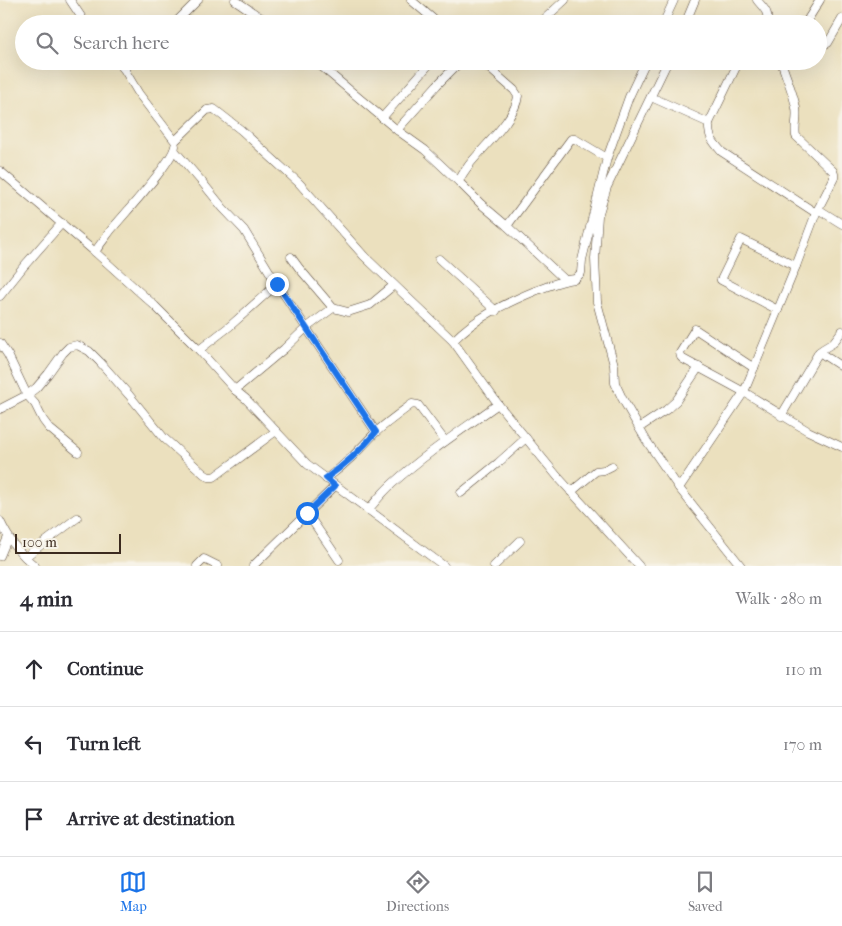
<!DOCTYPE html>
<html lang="en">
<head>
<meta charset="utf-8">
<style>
  body { margin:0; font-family:"IM FELL French Canon",serif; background:#f7f7f7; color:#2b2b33 }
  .scale { position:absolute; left:15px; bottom:12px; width:106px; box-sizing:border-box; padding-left:5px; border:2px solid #3b2a1e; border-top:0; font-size:14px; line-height:18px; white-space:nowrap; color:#3b2a1e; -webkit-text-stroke:4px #f7f3e8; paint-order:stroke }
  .stop { position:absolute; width:15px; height:15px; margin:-11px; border:4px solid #1a73e8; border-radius:50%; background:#fff }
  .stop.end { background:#1a73e8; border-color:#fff; box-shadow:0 1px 5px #0008 }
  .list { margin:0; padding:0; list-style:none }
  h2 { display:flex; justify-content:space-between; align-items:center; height:65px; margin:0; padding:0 20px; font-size:21px }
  h2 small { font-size:16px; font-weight:400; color:#7c7c81 }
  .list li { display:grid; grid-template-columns:32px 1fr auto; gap:15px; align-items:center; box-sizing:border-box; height:75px; padding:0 20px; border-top:1px solid #e1e1e2 }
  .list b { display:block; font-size:19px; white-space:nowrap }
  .list em { font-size:16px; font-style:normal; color:#7c7c81 }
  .icon { flex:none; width:28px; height:28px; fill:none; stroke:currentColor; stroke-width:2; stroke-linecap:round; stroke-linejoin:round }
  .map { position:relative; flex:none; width:842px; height:566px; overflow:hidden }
  .search { position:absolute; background:#fff; box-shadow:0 5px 20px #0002; left:15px; right:15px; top:15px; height:55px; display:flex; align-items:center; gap:12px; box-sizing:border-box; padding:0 18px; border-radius:28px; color:#7c7c81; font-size:19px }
  .sheet { height:290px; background:#fff }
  nav { display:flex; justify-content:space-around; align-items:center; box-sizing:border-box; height:70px; border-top:1px solid #e1e1e2; background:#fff; font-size:14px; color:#7c7c81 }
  nav a { display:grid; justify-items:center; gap:2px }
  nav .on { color:#1a73e8 }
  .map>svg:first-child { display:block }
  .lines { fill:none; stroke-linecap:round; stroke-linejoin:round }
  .minor-casing { stroke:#554536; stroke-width:9 }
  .minor { stroke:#fff; stroke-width:8 }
  .route { stroke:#1a73e8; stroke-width:6 }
</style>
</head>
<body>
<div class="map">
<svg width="842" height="566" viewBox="0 0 842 566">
  <rect width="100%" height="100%" fill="#f7f3e8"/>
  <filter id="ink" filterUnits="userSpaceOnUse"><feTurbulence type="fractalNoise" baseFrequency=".02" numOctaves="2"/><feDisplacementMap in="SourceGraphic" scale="10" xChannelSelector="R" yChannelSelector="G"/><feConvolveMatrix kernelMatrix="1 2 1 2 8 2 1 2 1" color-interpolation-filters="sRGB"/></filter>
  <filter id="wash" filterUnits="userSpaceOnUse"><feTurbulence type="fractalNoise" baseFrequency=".0096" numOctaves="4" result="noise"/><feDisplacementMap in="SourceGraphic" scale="20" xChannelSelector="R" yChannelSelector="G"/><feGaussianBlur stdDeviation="1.12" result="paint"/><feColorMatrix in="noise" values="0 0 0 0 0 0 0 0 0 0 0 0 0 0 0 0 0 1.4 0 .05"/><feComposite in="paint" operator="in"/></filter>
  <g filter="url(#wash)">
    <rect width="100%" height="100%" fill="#ebe0be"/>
  </g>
  <g filter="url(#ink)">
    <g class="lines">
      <g class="minor-casing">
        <g id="minor">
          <polyline points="70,0 86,24"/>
          <polyline points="235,0 270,24"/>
          <polyline points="411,0 439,24"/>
          <path d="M757 0C764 9 770 12 766 24"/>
          <polyline points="174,24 198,0"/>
          <polyline points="539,24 565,0"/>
          <polyline points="663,24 674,0"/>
          <polyline points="685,24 695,0"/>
          <polyline points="805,24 820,0"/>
          <polyline points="818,42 825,44 828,43 842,19"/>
          <polyline points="117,61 124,69 139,94 175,141 207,110 214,109 241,130 299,183 364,256 453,341 498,404 557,476 639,566"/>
          <polyline points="315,61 397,130 425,150 459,182"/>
          <path d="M481 61 514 90 518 96C516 118 483 147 469 165 465 171 461 175 459 182L481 204 507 226 565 280"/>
          <polyline points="668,61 607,187 598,216 595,259 597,302 614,365 615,383 622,398 646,440 679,488 741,566"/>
          <path d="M739 61 709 123C708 137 713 142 722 152L816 213"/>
          <polyline points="124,69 132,61"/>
          <polyline points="651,97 709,123"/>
          <polyline points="382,118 432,61"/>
          <polyline points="397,130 437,85 461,61"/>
          <polyline points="174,150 202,182 223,208 244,230 277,284 376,432"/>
          <polyline points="0,171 95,252 155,306 199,350 235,390 246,399 276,431 307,464 444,566"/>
          <polyline points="818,209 842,224"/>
          <polyline points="507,226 571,139 575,139 607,158"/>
          <path d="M95 252C100 244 106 237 111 230 124 214 173 162 175 146"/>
          <polyline points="291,257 299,268 333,308"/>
          <polyline points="439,259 496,311"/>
          <polyline points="0,296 24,266 62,223"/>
          <polyline points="778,310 721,280 741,239 796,266"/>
          <path d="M453 341C475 318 506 303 535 291 549 286 561 280 575 279L581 273 582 260 607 158 629 97 646 61"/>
          <polyline points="0,343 8,355 27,395 35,404 43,420 49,428 78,452"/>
          <polyline points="199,350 230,326 277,284"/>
          <polyline points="819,352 842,367"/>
          <polyline points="754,368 695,329 680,353 681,357 683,359 744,392 808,431 842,447"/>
          <polyline points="235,390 284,349 306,328 333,308 348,312 370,305 394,285"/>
          <polyline points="0,409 27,395 36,388 48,374 63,353 69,347 77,345 89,351 100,362 129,395 164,438 204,474 209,477 214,477 276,431"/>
          <polyline points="781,416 819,352 823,349 833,343 842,331"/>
          <polyline points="639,428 666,410 676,401 699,367"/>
          <path d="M326 479C346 464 359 450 375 433 386 423 400 413 412 404L418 405 445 441"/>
          <path d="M679 488 744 392 796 266 816 213 834 178V174L833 171 796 136C794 127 798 118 796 108 794 94 785 75 781 61"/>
          <polyline points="571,492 596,471 604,470 612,466"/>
          <polyline points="461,493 498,463 526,438"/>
          <path d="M368 510C376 501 383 492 392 484 425 454 462 430 498 404"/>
          <polyline points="307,513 339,560"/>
          <path d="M0 521C9 540 18 552 35 566"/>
          <polyline points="0,556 8,537"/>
          <polyline points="25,557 77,518"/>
          <polyline points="197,566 204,559 218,566"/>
          <polyline points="253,566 335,486"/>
          <polyline points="494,566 520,541"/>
        </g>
      </g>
      <use href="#minor" class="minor"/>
    </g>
  </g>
  <g class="lines" filter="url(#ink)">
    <path class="route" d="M277 284 376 432C361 450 345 465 326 478L335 486 307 513"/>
  </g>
</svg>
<div class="scale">100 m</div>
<div class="stop" style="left:307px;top:513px"></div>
<div class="stop end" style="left:277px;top:284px"></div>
<div class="search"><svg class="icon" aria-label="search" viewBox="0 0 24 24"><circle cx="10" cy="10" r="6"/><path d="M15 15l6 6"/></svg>Search here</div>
</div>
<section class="sheet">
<h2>4 min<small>Walk · 280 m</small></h2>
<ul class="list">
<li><svg class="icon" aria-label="ahead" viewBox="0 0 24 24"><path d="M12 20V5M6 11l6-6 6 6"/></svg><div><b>Continue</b></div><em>110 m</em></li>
<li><svg class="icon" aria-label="left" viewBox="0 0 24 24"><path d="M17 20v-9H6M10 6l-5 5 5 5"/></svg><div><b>Turn left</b></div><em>170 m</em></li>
<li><svg class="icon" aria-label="arrive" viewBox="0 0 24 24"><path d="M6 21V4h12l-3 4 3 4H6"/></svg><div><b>Arrive at destination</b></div></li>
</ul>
</section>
<nav>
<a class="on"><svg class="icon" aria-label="map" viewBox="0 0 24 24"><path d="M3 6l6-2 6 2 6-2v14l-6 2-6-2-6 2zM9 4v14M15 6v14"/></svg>Map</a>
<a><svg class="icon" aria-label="directions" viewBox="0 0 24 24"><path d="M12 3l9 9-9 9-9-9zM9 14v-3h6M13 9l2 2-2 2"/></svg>Directions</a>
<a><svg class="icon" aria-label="saved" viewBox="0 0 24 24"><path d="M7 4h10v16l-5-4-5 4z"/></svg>Saved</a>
</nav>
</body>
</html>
